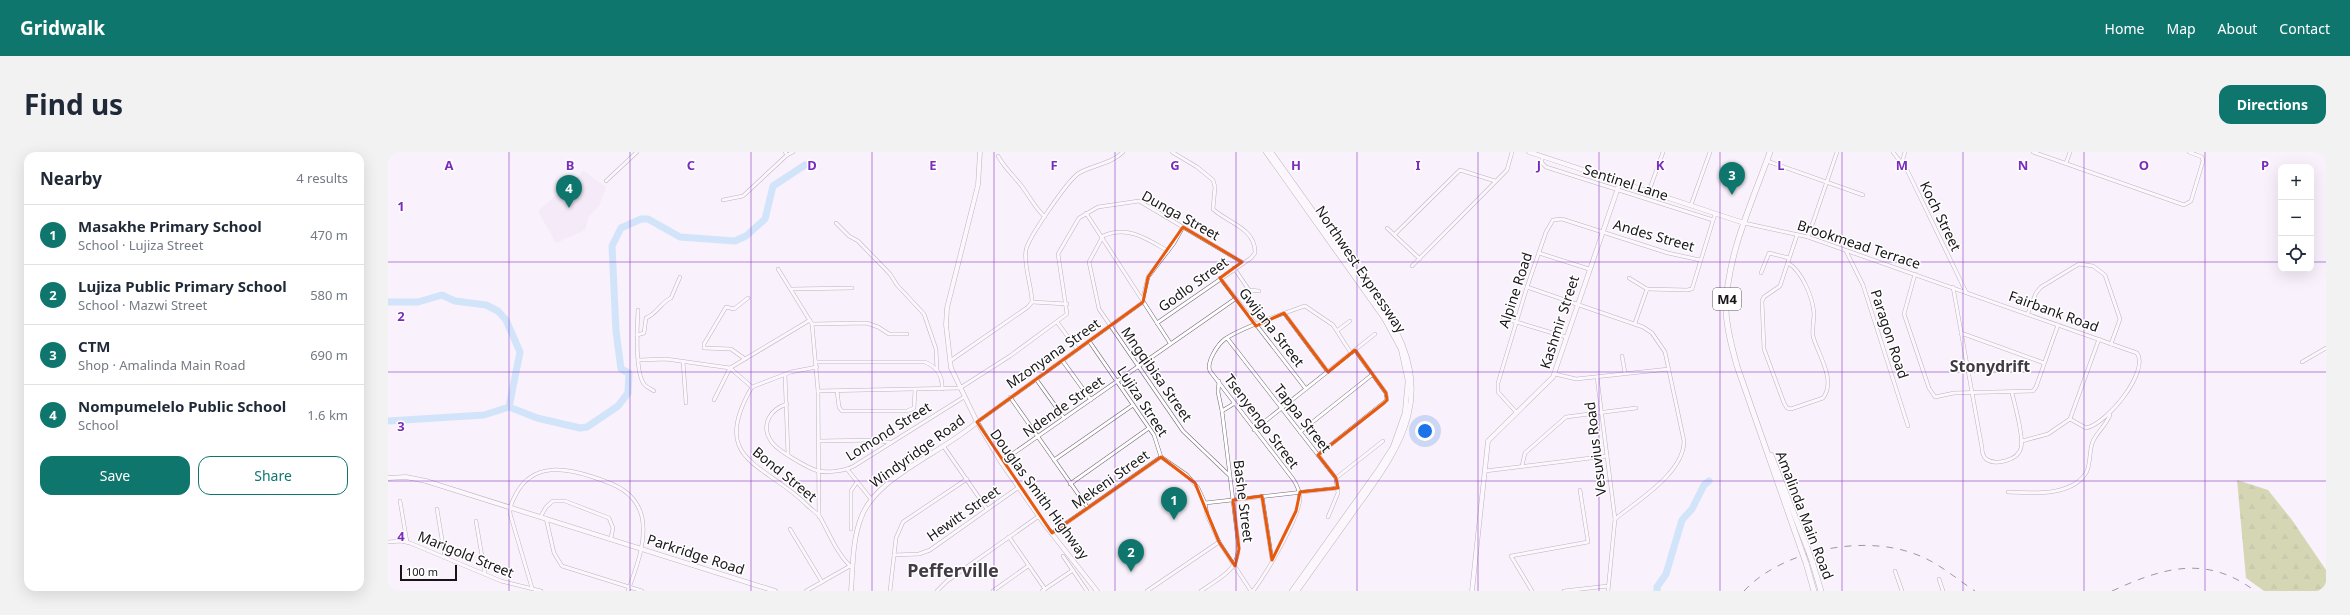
<!DOCTYPE html>
<html lang="en">
<head>
<meta charset="utf-8">
<style>
  body { margin:0; font-family:"Noto Sans",sans-serif; background:#f2f2f3; color:#1f2937 }
  .controls { position:absolute; right:12px; top:12px; display:grid; overflow:hidden; border-radius:8px; box-shadow:0 4px 16px #0002 }
  .controls button { width:36px; height:36px; display:grid; place-items:center; padding:0; border:0; border-bottom:1px solid #e0e1e3; background:#fff; color:#1f2937; font:20px sans-serif }
  .scale { position:absolute; left:12px; bottom:10px; width:57px; box-sizing:border-box; padding-left:4px; border:2px solid #181518; border-top:0; font-size:11px; line-height:14px; white-space:nowrap; color:#181518; -webkit-text-stroke:3px #fff; paint-order:stroke }
  .you { position:absolute; left:1037px; top:279px; width:14px; height:14px; margin:-10px; border:3px solid #fff; border-radius:50%; background:#1a73e8; box-shadow:0 0 0 6px #1a73e833 }
  .badge { display:grid; place-items:center; width:26px; height:26px; border-radius:50%; background:#0f766e; color:#fff; font-size:13px; font-weight:700 }
  .pin { position:absolute; translate:-50% -33px; filter:drop-shadow(0 1px 2px #0008) }
  .pin::after { content:''; position:absolute; top:21px; width:14px; height:12px; background:inherit; clip-path:polygon(0 0,100% 0,50% 100%) }
  .list { margin:0; padding:0; list-style:none }
  h2 { display:flex; justify-content:space-between; align-items:center; height:52px; margin:0; padding:0 16px; font-size:17px }
  h2 small { font-size:13px; font-weight:400; color:#747a83 }
  .list li { display:grid; grid-template-columns:26px 1fr auto; gap:12px; align-items:center; box-sizing:border-box; height:60px; padding:0 16px; border-top:1px solid #e0e1e3 }
  .list b { display:block; font-size:15px; white-space:nowrap }
  .list p { margin:0; font-size:13px; white-space:nowrap; color:#747a83 }
  .list em { font-size:13px; font-style:normal; color:#747a83 }
  .actions { display:flex; gap:8px; padding:12px 16px }
  .actions a { flex:1; padding:9px 0; border:1px solid #0f766e; border-radius:12px; text-align:center; font-size:14px; color:#0f766e }
  .actions .main { background:#0f766e; color:#fff }
  .icon { flex:none; width:22px; height:22px; fill:none; stroke:currentColor; stroke-width:2; stroke-linecap:round; stroke-linejoin:round }
  .map { position:relative; flex:none; width:1938px; height:439px; overflow:hidden; border-radius:12px }
  header { display:flex; align-items:center; gap:24px; box-sizing:border-box; height:56px; padding:0 20px; background:#0f766e; color:#fff }
  header strong { font-size:19px }
  nav { display:flex; gap:22px; margin-inline-start:auto; font-size:14px }
  .intro { display:flex; align-items:center; justify-content:space-between; box-sizing:border-box; height:96px; padding:0 24px }
  h1 { margin:0; font-size:28px }
  .button { padding:10px 18px; border-radius:12px; background:#0f766e; color:#fff; font-size:14px; font-weight:700 }
  main { display:flex; gap:24px; padding:0 24px }
  aside { flex:1; background:#fff; border-radius:12px; box-shadow:0 4px 16px #0002 }
  .map>svg:first-child { display:block }
  .built { fill:#f0e2f3 }
  .forest { fill:url(#forest-firs) }
  .lines { fill:none; stroke-linecap:round; stroke-linejoin:round }
  .river { stroke:#a0d6f6; stroke-width:7 }
  .minor-casing { stroke:#726b74; stroke-width:4 }
  .tertiary-casing { stroke:#726b74; stroke-width:5 }
  .secondary-casing { stroke:#726b74; stroke-width:5.5 }
  .primary-casing { stroke:#726b74; stroke-width:6 }
  .minor { stroke:#fff; stroke-width:3 }
  .tertiary { stroke:#fff; stroke-width:4 }
  .secondary { stroke:#fff; stroke-width:4.5 }
  .primary { stroke:#fff; stroke-width:5 }
  .rail { stroke:#312e31; stroke-width:1; stroke-dasharray:7 7; stroke-linecap:butt }
  .primary-bridge-casing { stroke:#726b74; stroke-width:6; stroke-linecap:butt }
  .primary-bridge { stroke:#fff; stroke-width:5 }
  .marked { fill:none; stroke:#e8590c; stroke-width:3; stroke-linejoin:round }
  .grid { fill:none; stroke:#7b2cbf; stroke-width:1; stroke-opacity:0.55 }
  .labels { text-anchor:middle; dominant-baseline:central; stroke-width:3; stroke-linejoin:round; paint-order:stroke }
  .shield { fill:#fff; stroke:#5d5b5d; stroke-width:1 }
  .shield-label { font-size:13px; font-weight:bold; fill:#181518 }
  .street-label { font-size:14px; fill:#181518; stroke:#fff }
  .quarter-label { font-size:16px; font-weight:bold; fill:#423b44; stroke:#fff }
  .district-label { font-size:18px; font-weight:bold; fill:#423b44; stroke:#fff }
  .grid-label { font-size:13px; text-anchor:middle; font-weight:bold; fill:#7b2cbf; stroke:#fff; stroke-width:3; stroke-linejoin:round; paint-order:stroke }
</style>
</head>
<body>
<header>
<strong>Gridwalk</strong>
<nav><a>Home</a><a>Map</a><a>About</a><a>Contact</a></nav>
</header>
<div class="intro"><h1>Find us</h1><a class="button">Directions</a></div>
<main>
<aside>
<h2>Nearby<small>4 results</small></h2>
<ul class="list">
<li><span class="badge">1</span><div><b>Masakhe Primary School</b><p>School · Lujiza Street</p></div><em>470 m</em></li>
<li><span class="badge">2</span><div><b>Lujiza Public Primary School</b><p>School · Mazwi Street</p></div><em>580 m</em></li>
<li><span class="badge">3</span><div><b>CTM</b><p>Shop · Amalinda Main Road</p></div><em>690 m</em></li>
<li><span class="badge">4</span><div><b>Nompumelelo Public School</b><p>School</p></div><em>1.6 km</em></li>
</ul>
<div class="actions"><a class="main">Save</a><a>Share</a></div>
</aside>
<div class="map">
<svg width="1938" height="439" viewBox="0 0 1938 439">
  <defs>
    <pattern id="forest-firs" width="22" height="20" patternUnits="userSpaceOnUse"><rect width="22" height="20" fill="#a9b95d"/><path d="M5 1l3.5 6h-7zM16 11l3.5 6h-7z" fill="#919e50"/></pattern>
  </defs>
  <rect width="100%" height="100%" fill="#f9f1fb"/>
  <polygon class="built" points="196,19 218,35 211,54 201,64 197,78 168,91 150,59"/>
  <polygon class="forest" points="1849,328 1880,338 1904,368 1938,418 1938,439 1876,439 1858,426"/>
  <g class="lines">
    <g class="river">
      <polyline points="0,150 30,150 54,143 67,149 98,153 110,159 118,168 132,200 121,255"/>
      <polyline points="0,269 96,263 121,255 149,266 192,276 199,275 230,254 240,241 241,221 233,217 228,179 224,94 233,76 253,67 260,67 292,85 347,89 358,84 377,67 385,34 417,13"/>
      <polyline points="1269,439 1269,435 1278,422 1294,368 1304,357 1316,333 1321,329"/>
    </g>
    <g class="minor-casing">
      <g id="minor">
        <polyline points="397,0 399,3 405,0"/>
        <polyline points="1505,0 1520,20 1578,140"/>
        <polyline points="1645,0 1796,53 1803,49 1815,9 1814,5 1801,0"/>
        <path d="M610 4C616 15 624 22 632 32 641 43 646 55 657 65"/>
        <polyline points="1154,4 1154,11 1158,15 1325,68"/>
        <polyline points="1379,9 1475,43"/>
        <polyline points="1514,10 1517,0"/>
        <polyline points="1678,11 1682,0"/>
        <polyline points="218,29 249,0"/>
        <polyline points="1261,39 1275,0"/>
        <polyline points="335,48 355,44 399,3"/>
        <polyline points="1303,53 1322,0"/>
        <polyline points="698,61 782,191"/>
        <polyline points="448,71 461,84 470,89 502,122 509,133 536,162 548,197 549,218"/>
        <path d="M1356 71 1420 85 1749 201C1762 219 1719 272 1698 276L1682 267"/>
        <polyline points="999,76 1032,107"/>
        <polyline points="1007,82 1072,18 1107,29"/>
        <polyline points="1420,85 1449,0"/>
        <path d="M780 99C759 87 740 73 715 84L701 110 711 157 795 279 841 323"/>
        <polyline points="1458,99 1475,133 1520,274"/>
        <polyline points="1151,101 1201,117"/>
        <path d="M1400 111C1414 119 1425 146 1426 162 1426 169 1424 176 1425 184 1429 201 1449 228 1435 246L1403 257 1399 256 1396 251 1376 197 1374 149 1376 145 1392 134 1409 83"/>
        <polyline points="1024,114 1119,18 1124,0"/>
        <polyline points="846,116 861,138 871,139"/>
        <polyline points="390,117 424,172 430,239 431,365"/>
        <polyline points="1373,121 1381,101 1401,106"/>
        <polyline points="1527,122 1516,162 1541,236 1547,245 1566,241 1645,239 1648,235 1670,173"/>
        <polyline points="832,126 918,237"/>
        <polyline points="1241,126 1259,137 1299,138 1304,137 1327,62"/>
        <path d="M1139 135 1255 175 1264 181 1277 200 1296 289C1296 321 1249 349 1227 367L1220 439"/>
        <path d="M1565 135 1594 296C1594 300 1595 304 1598 307 1608 314 1630 308 1633 296 1636 284 1627 254 1624 241"/>
        <polyline points="404,137 464,136"/>
        <polyline points="755,146 760,125 786,91 795,75"/>
        <polyline points="644,150 679,152"/>
        <path d="M250 158C249 173 247 221 256 232 258 235 263 237 266 239"/>
        <polyline points="896,161 940,220"/>
        <polyline points="1640,161 1648,141 1653,135 1691,112 1705,114 1717,123 1732,167 1723,192"/>
        <polyline points="1115,166 1178,185"/>
        <polyline points="669,170 689,197"/>
        <path d="M769 171 863 106 867 101C868 76 838 70 825 57L827 35 825 28 809 15 784 0"/>
        <polyline points="1247,171 1259,137"/>
        <polyline points="424,172 479,171 490,175 501,182 519,182"/>
        <polyline points="950,178 962,169"/>
        <polyline points="1573,181 1656,211"/>
        <path d="M249 183 256 181 258 166C269 162 273 150 283 146L292 125"/>
        <polyline points="839,186 948,326 950,341 940,365"/>
        <polyline points="701,189 766,283 773,305 799,323 810,336 817,351 819,363 831,390 863,439"/>
        <polyline points="1234,204 1237,221"/>
        <polyline points="357,207 343,197 316,196 316,192 338,155 346,157 360,146"/>
        <polyline points="251,208 278,207 342,216 364,235"/>
        <polyline points="674,208 703,248"/>
        <polyline points="295,209 298,251"/>
        <path d="M562 209 640 155 644 150C644 135 635 112 638 98 640 86 680 28 691 21 705 13 723 12 735 0"/>
        <path d="M428 210H537C549 215 555 223 554 237"/>
        <polyline points="1914,210 1938,196"/>
        <path d="M429 215 403 220 364 235C320 310 378 311 420 354 424 358 429 361 432 365 441 381 448 400 462 414"/>
        <polyline points="397,222 400,303"/>
        <polyline points="1167,222 1188,227 1281,217"/>
        <polyline points="1209,225 1227,367"/>
        <polyline points="648,227 676,266"/>
        <polyline points="831,229 830,240 834,259"/>
        <polyline points="430,239 572,236 622,204 679,162 670,102 691,66 710,55 751,49 854,110"/>
        <polyline points="449,239 451,255 454,259 519,259 526,256 527,238"/>
        <polyline points="622,245 700,356"/>
        <polyline points="326,248 342,216 422,168"/>
        <path d="M399 252C383 257 372 272 383 289 388 298 420 316 430 319 440 321 457 319 466 314L576 245"/>
        <polyline points="1129,261 1110,240 1110,231 1139,135 1158,80 1165,68 1174,67 1280,101 1312,108"/>
        <polyline points="589,270 755,150"/>
        <polyline points="866,278 987,182"/>
        <polyline points="912,280 985,222"/>
        <polyline points="431,289 489,288 503,291"/>
        <polyline points="1634,289 1660,282 1682,267 1711,187"/>
        <polyline points="556,295 599,357"/>
        <polyline points="930,303 999,248 998,241 967,198"/>
        <polyline points="666,308 745,253"/>
        <polyline points="613,310 847,147"/>
        <polyline points="1134,314 1137,301 1178,265 1248,256"/>
        <polyline points="459,317 483,347"/>
        <polyline points="1097,319 1219,304"/>
        <polyline points="948,326 995,289"/>
        <polyline points="682,332 761,276"/>
        <path d="M1620 340C1643 341 1686 345 1699 319 1703 309 1701 298 1705 289 1710 279 1718 273 1722 263"/>
        <polyline points="874,344 884,408"/>
        <polyline points="12,349 19,390"/>
        <polyline points="817,351 950,336"/>
        <polyline points="49,357 57,406"/>
        <polyline points="153,364 158,355 165,349 177,349 221,366 225,376 223,386"/>
        <polyline points="158,366 166,401 174,414 254,439"/>
        <polyline points="88,369 97,422"/>
        <polyline points="402,377 434,430"/>
        <polyline points="463,377 463,339 469,330"/>
        <polyline points="664,381 773,305"/>
        <polyline points="621,385 657,437"/>
        <polyline points="0,390 13,389 22,391 113,429 153,439"/>
        <polyline points="506,403 531,402 542,398 631,335"/>
        <polyline points="675,404 699,439"/>
        <polyline points="1507,419 1514,439"/>
        <polyline points="1551,427 1555,439"/>
        <path d="M144 436 123 365C120 357 124 350 128 342 145 310 177 316 205 325 227 332 248 340 254 365 259 390 248 416 240 439"/>
        <polyline points="418,439 462,414 463,415"/>
        <polyline points="502,439 508,386 515,370 579,327"/>
        <polyline points="549,439 559,429 651,364"/>
        <polyline points="605,439 640,414"/>
        <polyline points="654,439 685,418"/>
        <polyline points="759,439 831,390"/>
        <path d="M813 439C834 424 853 418 850 389L834 259 847 251"/>
        <path d="M865 439C878 422 910 368 912 347 912 340 909 333 905 327L822 219C818 210 830 192 837 187 857 174 894 162 917 154L945 173 963 201"/>
        <polyline points="1144,439 1123,404 1200,390 1192,338"/>
        <polyline points="1176,439 1220,434"/>
      </g>
    </g>
    <g class="tertiary-casing">
      <g id="tertiary">
        <polyline points="592,0 590,33 559,156 558,173 563,216 589,270 613,310 657,373 709,439"/>
        <polyline points="1141,0 1356,71"/>
        <polyline points="0,326 18,325 38,329 387,439"/>
        <path d="M463 439C465 415 464 389 473 366 487 325 556 300 589 270"/>
        <polyline points="1084,439 1100,289 1165,225 1232,30"/>
      </g>
    </g>
    <g class="secondary-casing">
      <g id="secondary">
        <polyline points="878,0 996,166 1013,197 1020,229 1017,261 1005,295 991,317 904,439"/>
        <path d="M883 0 1001 166C1046 242 1017 289 971 352 950 381 930 410 909 439"/>
      </g>
    </g>
    <g class="primary-casing">
      <g id="primary">
        <path d="M1382 0C1364 51 1338 104 1338 159 1339 178 1344 196 1349 214L1413 397"/>
        <polyline points="1383,303 1419,395"/>
        <polyline points="1424,409 1433,439"/>
        <polyline points="1418,411 1426,439"/>
      </g>
    </g>
    <use href="#minor" class="minor"/>
    <use href="#tertiary" class="tertiary"/>
    <use href="#secondary" class="secondary"/>
    <use href="#primary" class="primary"/>
    <g class="rail">
      <path d="M1356 439C1394 398 1475 382 1527 402 1550 410 1567 426 1587 439"/>
      <path d="M1724 439C1774 416 1818 402 1867 439"/>
    </g>
    <g class="primary-bridge-casing">
      <g id="primary-bridge">
        <polyline points="1419,395 1424,409"/>
        <polyline points="1413,397 1418,411"/>
      </g>
    </g>
    <use href="#primary-bridge" class="primary-bridge"/>
  </g>
  <path d="M0 0H1938V439H0ZM795 75 854 110 832 126 868 174 896 161 940 220 967 198 998 241 999 248 996 251 930 303 948 326 950 336 912 340 908 359 884 408 874 344 845 348 851 397 847 414 831 390 807 331 773 305 664 381 589 270 755 150 760 125Z" fill="#f9f1fb" fill-opacity=".55" fill-rule="evenodd"/>
  <path class="marked" d="M795 75 854 110 832 126 868 174 896 161 940 220 967 198 998 241 999 248 996 251 930 303 948 326 950 336 912 340 908 359 884 408 874 344 845 348 851 397 847 414 831 390 807 331 773 305 664 381 589 270 755 150 760 125Z"/>
  <path class="grid" d="M121 0V439M242 0V439M363 0V439M484 0V439M606 0V439M727 0V439M848 0V439M969 0V439M1090 0V439M1211 0V439M1332 0V439M1454 0V439M1575 0V439M1696 0V439M1817 0V439M0 110H1893M1923 110H1938M0 220H1938M0 329H1938"/>
  <g class="labels">
    <rect class="shield" x="1325" y="136" width="28" height="22" rx="3"/>
    <g class="shield-label">
      <text x="1339" y="147">M4</text>
    </g>
    <g class="street-label">
      <text transform="translate(1238 30) rotate(18)">Sentinel Lane</text>
      <text transform="translate(793 63) rotate(29)">Dunga Street</text>
      <text transform="translate(1553 64) rotate(64)">Koch Street</text>
      <text transform="translate(1266 83) rotate(16)">Andes Street</text>
      <text transform="translate(1471 92) rotate(18)">Brookmead Terrace</text>
      <text transform="translate(973 117) rotate(56)">Northwest Expressway</text>
      <text transform="translate(805 132) rotate(-36)">Godlo Street</text>
      <text transform="translate(1127 138) rotate(-72)">Alpine Road</text>
      <text transform="translate(1666 159) rotate(20)">Fairbank Road</text>
      <text transform="translate(1171 170) rotate(-72)">Kashmir Street</text>
      <text transform="translate(884 175) rotate(52)">Gwijana Street</text>
      <text transform="translate(1502 182) rotate(72)">Paragon Road</text>
      <text transform="translate(665 201) rotate(-35)">Mzonyana Street</text>
      <text transform="translate(769 222) rotate(55)">Mngqibisa Street</text>
      <text transform="translate(755 249) rotate(57)">Lujiza Street</text>
      <text transform="translate(675 254) rotate(-35)">Ndende Street</text>
      <text transform="translate(915 266) rotate(52)">Tappa Street</text>
      <text transform="translate(874 269) rotate(53)">Tsenyengo Street</text>
      <text transform="translate(500 279) rotate(-32)">Lomond Street</text>
      <text transform="translate(1207 297) rotate(-97)">Vesuvius Road</text>
      <text transform="translate(529 299) rotate(-36)">Windyridge Road</text>
      <text transform="translate(397 322) rotate(39)">Bond Street</text>
      <text transform="translate(722 327) rotate(-35)">Mekeni Street</text>
      <text transform="translate(652 342) rotate(54)">Douglas Smith Highway</text>
      <text transform="translate(856 349) rotate(83)">Bashe Street</text>
      <text transform="translate(575 361) rotate(-35)">Hewitt Street</text>
      <text transform="translate(1417 363) rotate(69)">Amalinda Main Road</text>
      <text transform="translate(78 402) rotate(22)">Marigold Street</text>
      <text transform="translate(308 402) rotate(18)">Parkridge Road</text>
    </g>
    <g class="quarter-label">
      <text x="1602" y="214">Stonydrift</text>
    </g>
    <g class="district-label">
      <text x="565" y="418">Pefferville</text>
    </g>
  </g>
  <g class="grid-label">
    <text x="61" y="18">A</text>
    <text x="182" y="18">B</text>
    <text x="303" y="18">C</text>
    <text x="424" y="18">D</text>
    <text x="545" y="18">E</text>
    <text x="666" y="18">F</text>
    <text x="787" y="18">G</text>
    <text x="908" y="18">H</text>
    <text x="1030" y="18">I</text>
    <text x="1151" y="18">J</text>
    <text x="1272" y="18">K</text>
    <text x="1393" y="18">L</text>
    <text x="1514" y="18">M</text>
    <text x="1635" y="18">N</text>
    <text x="1756" y="18">O</text>
    <text x="1877" y="18">P</text>
    <text x="13" y="59">1</text>
    <text x="13" y="169">2</text>
    <text x="13" y="279">3</text>
    <text x="13" y="389">4</text>
  </g>
</svg>
<div class="controls">
<button>+</button>
<button>−</button>
<button><svg class="icon" aria-label="locate" viewBox="0 0 24 24"><circle cx="12" cy="12" r="6"/><path d="M12 2v4M12 18v4M2 12h4M18 12h4"/></svg></button>
</div>
<div class="scale">100 m</div>
<div class="you"></div>
<div class="pin badge" style="left:786px;top:368px">1</div>
<div class="pin badge" style="left:743px;top:420px">2</div>
<div class="pin badge" style="left:1344px;top:43px">3</div>
<div class="pin badge" style="left:181px;top:56px">4</div>
</div>
</main>
</body>
</html>
